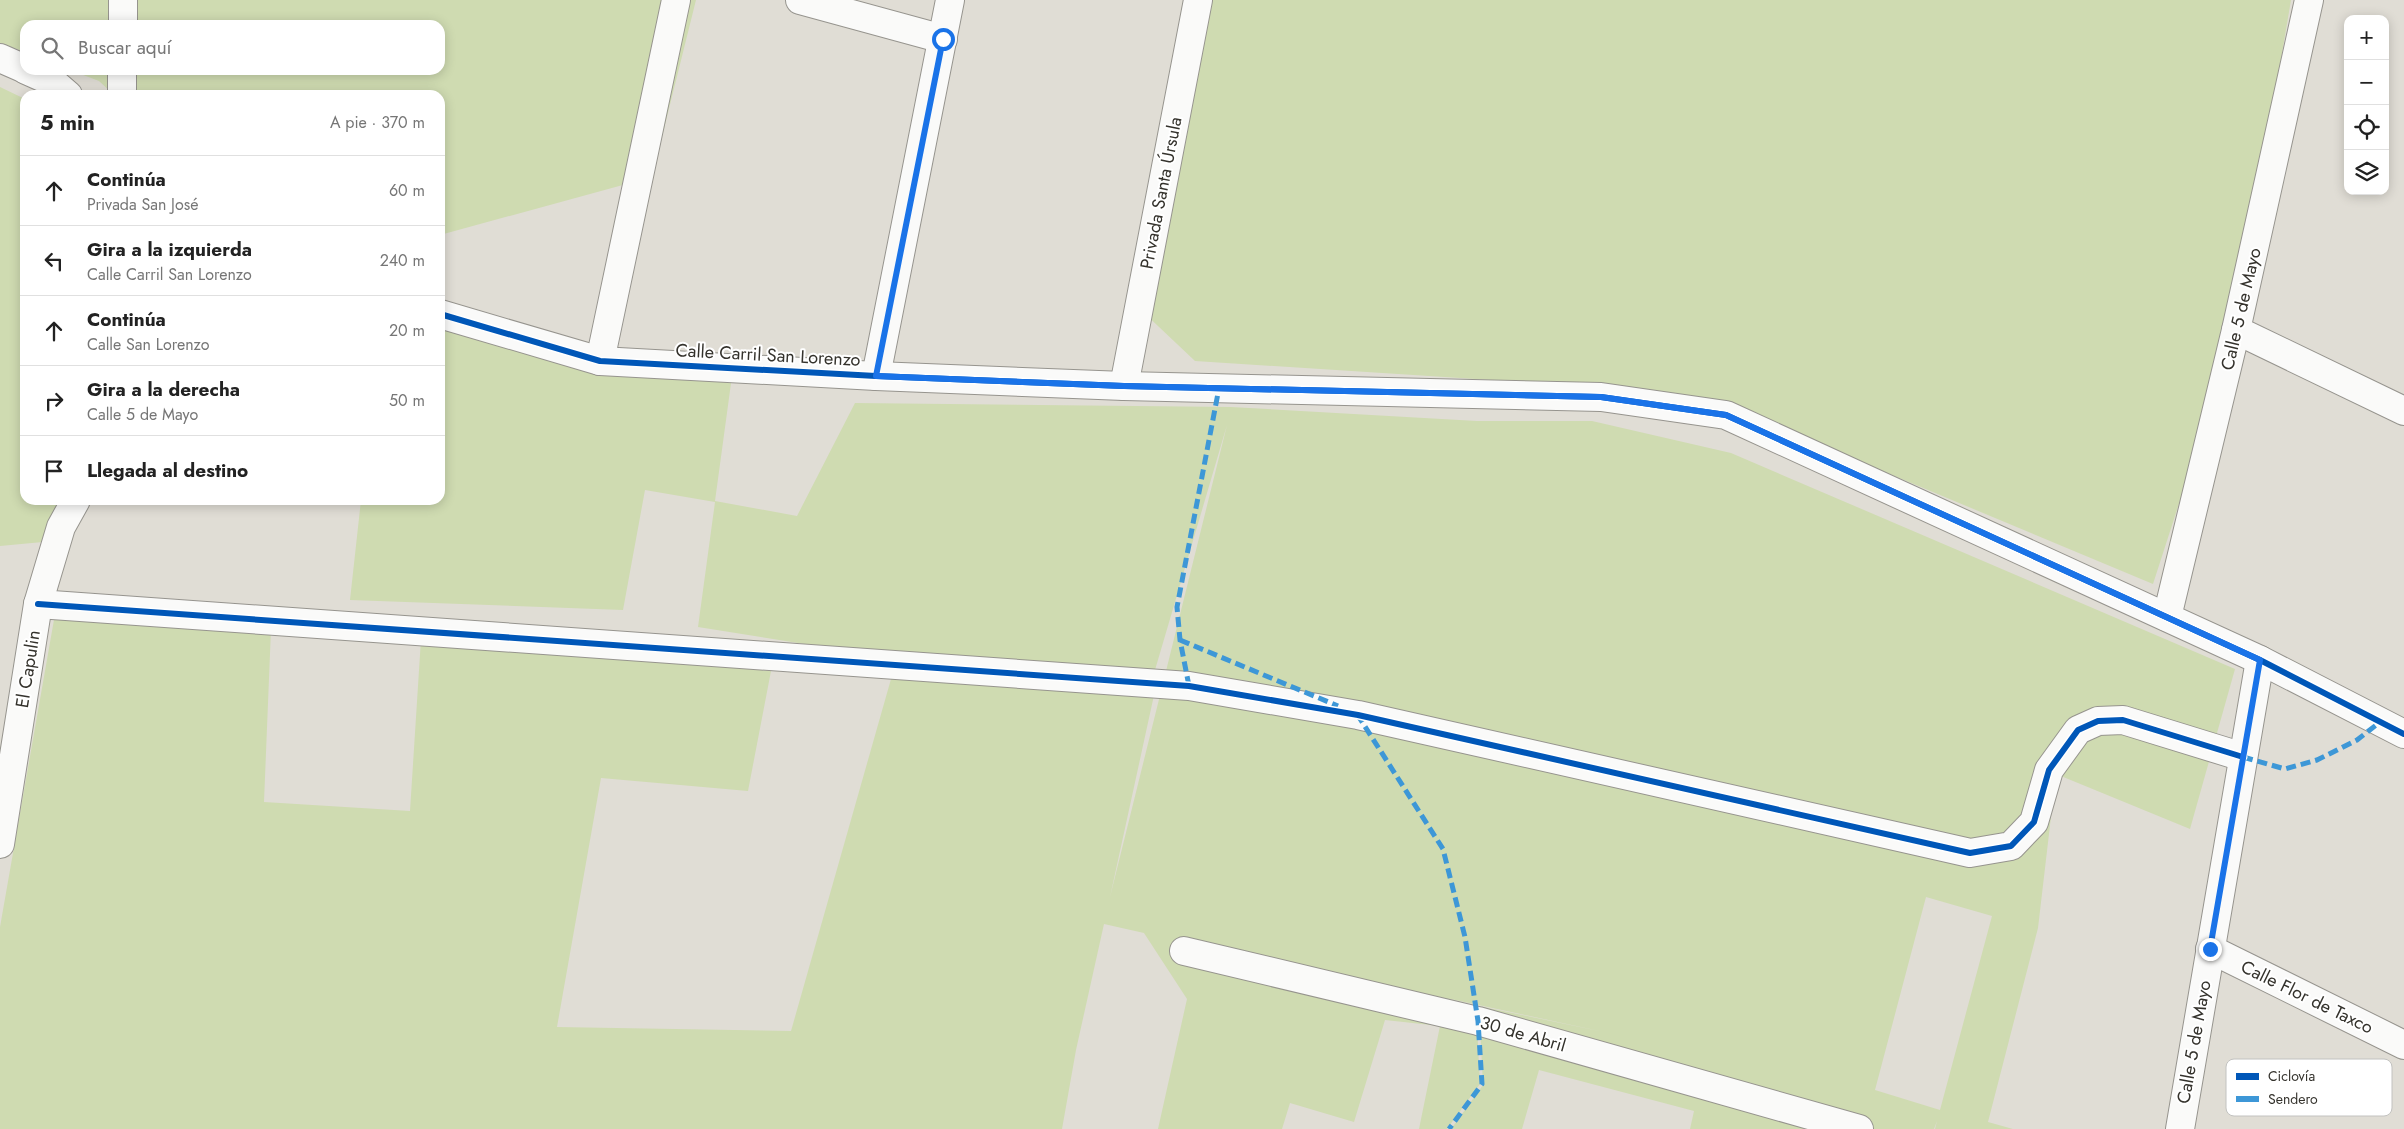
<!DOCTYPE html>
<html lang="es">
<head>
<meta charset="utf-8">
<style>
  body { margin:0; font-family:Jost,sans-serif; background:#f6f6f6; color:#222 }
  .controls { position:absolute; right:15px; top:15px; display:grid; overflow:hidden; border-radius:10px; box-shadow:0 2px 12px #0003 }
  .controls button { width:45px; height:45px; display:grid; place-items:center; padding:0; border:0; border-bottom:1px solid #e0e0e0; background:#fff; color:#222; font:25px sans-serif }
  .stop { position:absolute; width:15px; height:15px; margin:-11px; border:4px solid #1a73e8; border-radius:50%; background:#fff }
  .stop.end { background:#1a73e8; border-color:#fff; box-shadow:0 1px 5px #0008 }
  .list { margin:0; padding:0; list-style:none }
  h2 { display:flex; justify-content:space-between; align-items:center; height:65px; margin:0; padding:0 20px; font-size:21px }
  h2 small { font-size:16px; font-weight:400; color:#767676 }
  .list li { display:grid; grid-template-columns:32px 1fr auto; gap:15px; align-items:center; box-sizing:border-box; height:70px; padding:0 20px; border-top:1px solid #e0e0e0 }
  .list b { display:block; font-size:19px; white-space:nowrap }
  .list p { margin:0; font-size:16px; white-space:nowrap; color:#767676 }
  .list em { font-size:16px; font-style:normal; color:#767676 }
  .icon { flex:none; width:28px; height:28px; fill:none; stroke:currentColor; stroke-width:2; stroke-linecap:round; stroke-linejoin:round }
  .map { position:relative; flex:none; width:2404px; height:1129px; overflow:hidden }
  .search { position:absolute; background:#fff; box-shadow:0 2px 12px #0003; left:20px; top:20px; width:425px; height:55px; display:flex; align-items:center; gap:12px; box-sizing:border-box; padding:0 18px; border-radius:15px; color:#767676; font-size:19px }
  .panel { position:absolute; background:#fff; box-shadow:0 2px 12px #0003; left:20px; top:90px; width:425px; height:415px; border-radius:15px }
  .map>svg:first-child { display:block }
  .green { fill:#cfdbb1; fill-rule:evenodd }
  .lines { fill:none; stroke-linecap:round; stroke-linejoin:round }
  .minor-casing { stroke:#96948e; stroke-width:30 }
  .minor { stroke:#fafaf9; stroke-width:28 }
  .quiet { stroke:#3d97d7; stroke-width:5; stroke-dasharray:10 5; stroke-linecap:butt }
  .cycleway-casing { stroke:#fff; stroke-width:9 }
  .cycleway { stroke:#0057b8; stroke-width:6 }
  .route { stroke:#1a73e8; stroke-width:6 }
  .labels { text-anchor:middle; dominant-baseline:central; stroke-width:4; stroke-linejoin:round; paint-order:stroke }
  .street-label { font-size:18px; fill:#34322c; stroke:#fff }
  .key { fill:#fff; stroke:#c2c2c0; stroke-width:1 }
  .key-label { font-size:14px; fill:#34322c }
</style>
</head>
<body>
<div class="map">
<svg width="2404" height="1129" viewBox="0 0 2404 1129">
  <rect width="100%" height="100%" fill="#e0ddd5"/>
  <g class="green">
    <polygon points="0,0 696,0 652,177 440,235 440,95 114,95 99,81 70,70 440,70 440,25 25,25 25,52 0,43"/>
    <polygon points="1209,0 2291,0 2236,327 2153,584 1873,467 1602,387 1195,361 1140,309"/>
    <polygon points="0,87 25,99 25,500 93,500 64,540 0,546"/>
    <path d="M440 325 732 376 715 501 797 516 855 403 1231 407 1477 421H1592L1731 453 2235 669 2190 829 2056 774 2038 928 1988 1122 2013 1129H1935L1937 1121 1934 1129H1690L1694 1111 1539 1070 1522 1129H1451L1483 1085 1479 1006 1604 1032 1446 998 1476 1006 1480 1084 1447 1129H1419L1440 1026 1385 1020 1354 1122 1290 1103 1282 1129H1158L1187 999 1144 933 1104 924 1076 1050 1062 1129H0V927L55 614 271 629 264 802 410 811 421 639 771 671 748 791 601 778 557 1027 791 1031 893 672 1156 686 1110 897 1227 425 1155 670 817 646 698 627 715 502 645 490 623 610 350 600 361 500H440ZM1926 897 1992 916 1940 1110 1875 1090Z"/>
  </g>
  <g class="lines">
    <g class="minor-casing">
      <g id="minor">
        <polyline points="800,0 943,39"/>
        <polyline points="123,25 123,0"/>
        <polyline points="0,58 25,69"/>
        <polyline points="26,70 53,82 68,95"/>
        <polyline points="122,95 122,70"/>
        <polyline points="440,314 600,361 876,376 1124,386 1601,397 1726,415 2260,660 2404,734"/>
        <polyline points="2236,330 2404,411"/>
        <polyline points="600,361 676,0"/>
        <polyline points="876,376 950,0"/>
        <polyline points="1124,386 1198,0"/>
        <polyline points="38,604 1189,686 1358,715 1970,853 2011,846 2034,822 2049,770 2078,730 2098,721 2123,720 2243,757"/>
        <polyline points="2167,617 2236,330 2309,0"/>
        <polyline points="0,844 38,604 61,527 76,500"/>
        <polyline points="2210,949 2404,1045"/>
        <polyline points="1184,951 1478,1021 1859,1129"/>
        <polyline points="2180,1129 2260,660"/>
      </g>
    </g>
    <use href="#minor" class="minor"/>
    <g class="quiet">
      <polyline points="1180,640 1338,706"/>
      <polyline points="1189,686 1180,640 1177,607 1219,388"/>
      <polyline points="1357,714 1443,849 1465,937 1478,1021 1482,1084 1449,1129"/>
      <polyline points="2243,757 2285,769 2317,760 2357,740 2380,722"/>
    </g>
    <g class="cycleway-casing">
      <g id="cycleway">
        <polyline points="440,314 600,361 876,376 1124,386 1601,397 1726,415 2260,660 2404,734"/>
        <polyline points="38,604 1189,686 1358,715 1970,853 2011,846 2034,822 2049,770 2078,730 2098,721 2123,720 2243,757"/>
      </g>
    </g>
    <use href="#cycleway" class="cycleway"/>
  </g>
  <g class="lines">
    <polyline class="route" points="943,39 876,376 1124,386 1601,397 1726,415 2260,660 2210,949"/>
  </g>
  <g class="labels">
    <g class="street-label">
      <text transform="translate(1161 193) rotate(-79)">Privada Santa Úrsula</text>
      <text transform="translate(2241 309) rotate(-77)">Calle 5 de Mayo</text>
      <text transform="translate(768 355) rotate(3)">Calle Carril San Lorenzo</text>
      <text transform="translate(28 669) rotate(-81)">El Capulin</text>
      <text transform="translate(2307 997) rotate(26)">Calle Flor de Taxco</text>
      <text transform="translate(1523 1034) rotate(16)">30 de Abril</text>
      <text transform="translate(2194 1042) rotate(-80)">Calle 5 de Mayo</text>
    </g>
  </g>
  <rect x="2226" y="1059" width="166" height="57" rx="8" class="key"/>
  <rect x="2236" y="1073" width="23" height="7" fill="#0057b8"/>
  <rect x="2236" y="1096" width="23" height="6" fill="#3d97d7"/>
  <g class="key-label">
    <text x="2268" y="1081">Ciclovía</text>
    <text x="2268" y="1104">Sendero</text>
  </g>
</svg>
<div class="controls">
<button>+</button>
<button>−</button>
<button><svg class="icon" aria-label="locate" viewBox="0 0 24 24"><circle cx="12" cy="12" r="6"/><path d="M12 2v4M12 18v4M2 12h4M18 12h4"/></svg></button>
<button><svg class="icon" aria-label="layers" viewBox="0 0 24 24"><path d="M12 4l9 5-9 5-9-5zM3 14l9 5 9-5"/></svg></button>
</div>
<div class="stop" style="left:943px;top:39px"></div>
<div class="stop end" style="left:2210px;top:949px"></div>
<div class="search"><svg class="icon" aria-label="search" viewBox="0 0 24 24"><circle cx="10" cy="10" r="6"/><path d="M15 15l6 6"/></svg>Buscar aquí</div>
<section class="panel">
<h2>5 min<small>A pie · 370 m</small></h2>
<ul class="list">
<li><svg class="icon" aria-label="ahead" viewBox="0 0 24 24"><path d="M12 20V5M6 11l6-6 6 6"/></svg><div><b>Continúa</b><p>Privada San José</p></div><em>60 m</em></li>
<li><svg class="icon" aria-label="left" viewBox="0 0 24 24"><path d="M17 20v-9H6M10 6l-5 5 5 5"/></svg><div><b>Gira a la izquierda</b><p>Calle Carril San Lorenzo</p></div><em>240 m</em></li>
<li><svg class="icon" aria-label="ahead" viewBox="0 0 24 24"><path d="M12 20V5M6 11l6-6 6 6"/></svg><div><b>Continúa</b><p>Calle San Lorenzo</p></div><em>20 m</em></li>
<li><svg class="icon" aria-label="right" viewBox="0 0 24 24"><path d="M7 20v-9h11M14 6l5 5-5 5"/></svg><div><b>Gira a la derecha</b><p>Calle 5 de Mayo</p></div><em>50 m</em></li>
<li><svg class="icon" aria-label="arrive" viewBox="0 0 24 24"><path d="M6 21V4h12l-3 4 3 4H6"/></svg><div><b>Llegada al destino</b></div></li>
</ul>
</section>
</div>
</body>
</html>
